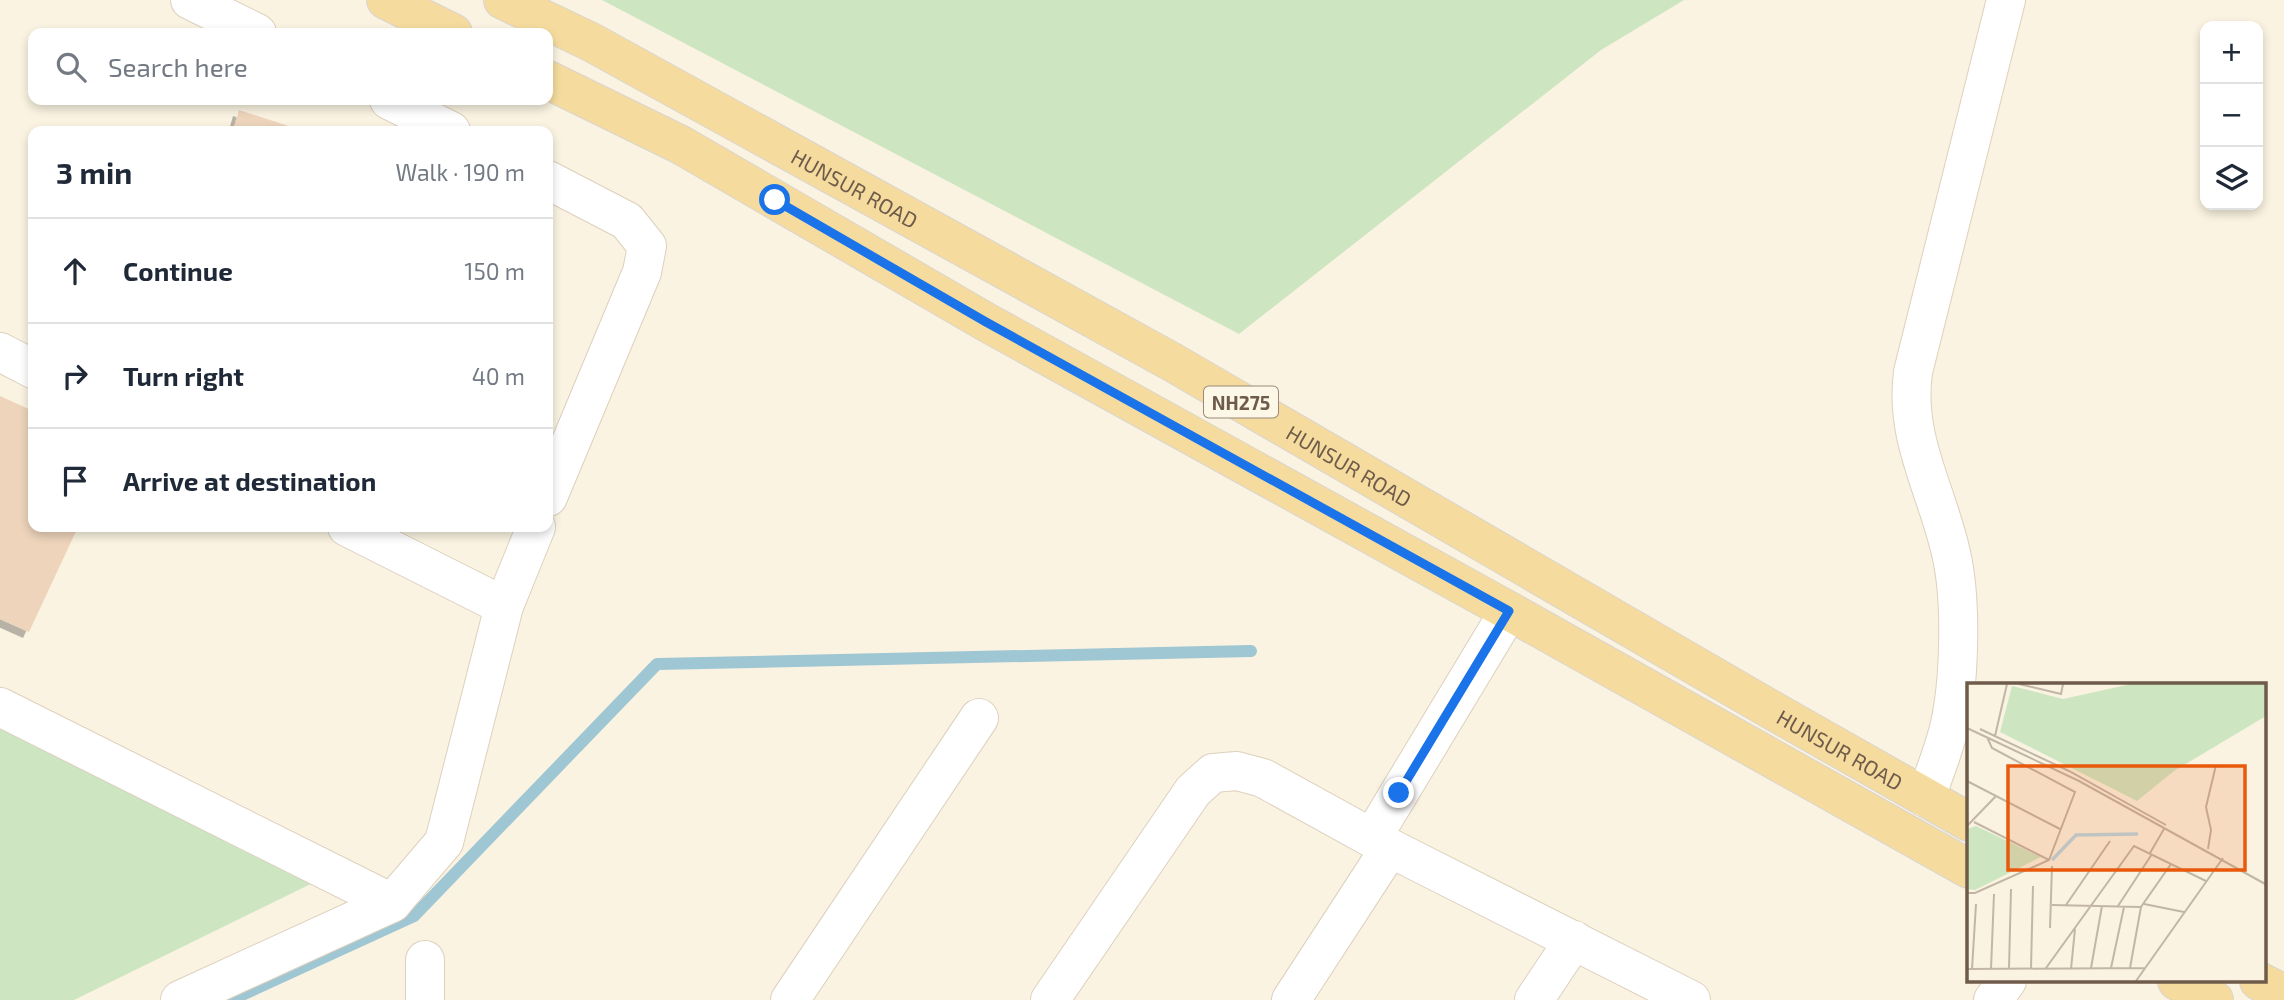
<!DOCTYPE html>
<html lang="en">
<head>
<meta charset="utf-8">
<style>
  body { margin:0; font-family:"Exo 2",sans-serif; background:#f6f6f7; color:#1f2937 }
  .controls { position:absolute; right:21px; top:21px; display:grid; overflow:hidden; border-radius:14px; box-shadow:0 4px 10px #0003 }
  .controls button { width:63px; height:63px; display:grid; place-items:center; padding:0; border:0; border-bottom:2px solid #e0e1e3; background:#fff; color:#1f2937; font:35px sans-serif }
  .stop { position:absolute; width:21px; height:21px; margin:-16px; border:5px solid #1a73e8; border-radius:50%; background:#fff }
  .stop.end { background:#1a73e8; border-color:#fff; box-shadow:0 2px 7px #0008 }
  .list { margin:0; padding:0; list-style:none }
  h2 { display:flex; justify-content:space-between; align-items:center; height:91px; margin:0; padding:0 28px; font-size:30px }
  h2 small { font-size:23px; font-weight:400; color:#747a83 }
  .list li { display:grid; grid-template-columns:46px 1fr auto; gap:21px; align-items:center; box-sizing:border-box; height:105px; padding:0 28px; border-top:2px solid #e0e1e3 }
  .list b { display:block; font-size:26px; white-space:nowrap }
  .list em { font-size:23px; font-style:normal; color:#747a83 }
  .icon { flex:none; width:38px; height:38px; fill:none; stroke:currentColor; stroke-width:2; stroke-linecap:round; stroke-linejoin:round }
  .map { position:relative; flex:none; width:2284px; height:1000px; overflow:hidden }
  .search { position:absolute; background:#fff; box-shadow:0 4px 10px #0003; left:28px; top:28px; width:525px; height:77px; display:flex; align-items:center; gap:18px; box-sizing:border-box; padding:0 24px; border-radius:14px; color:#747a83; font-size:26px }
  .panel { position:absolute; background:#fff; box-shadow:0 4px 10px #0003; left:28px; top:126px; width:525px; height:406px; border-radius:14px }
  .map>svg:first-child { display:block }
  .green { fill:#cde6c1 }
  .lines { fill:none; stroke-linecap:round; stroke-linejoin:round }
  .stream { stroke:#9fc6d3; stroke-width:12 }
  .building { fill:#edd4bb; filter:url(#shadow) }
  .street-casing { stroke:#ddd0be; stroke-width:40 }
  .secondary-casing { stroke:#dfceba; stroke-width:40 }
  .primary-casing { stroke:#dad4d0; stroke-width:40 }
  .street { stroke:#fff; stroke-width:38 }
  .secondary { stroke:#fff; stroke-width:38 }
  .primary { stroke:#f5dc9e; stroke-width:38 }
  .route { stroke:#1a73e8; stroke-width:9 }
  .labels { text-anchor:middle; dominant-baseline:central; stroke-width:5; stroke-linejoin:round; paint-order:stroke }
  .shield { fill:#fdf7e7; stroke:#9a8a79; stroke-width:2 }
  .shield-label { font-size:19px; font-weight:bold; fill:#6f5b4a }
  .street-label { font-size:21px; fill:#6f5b4a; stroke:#fdf7e7 }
  .inset-river { fill:none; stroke:#b8d8e2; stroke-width:3.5 }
  .inset-road { fill:none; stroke:#c2b6a5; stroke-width:2 }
  .view { fill:#e8590c; fill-opacity:0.15; stroke:#e8590c; stroke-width:3.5 }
  .inset-edge { fill:none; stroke:#6f5b4a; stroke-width:3.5 }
</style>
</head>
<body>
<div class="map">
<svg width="2284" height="1000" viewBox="0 0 2284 1000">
  <defs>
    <filter id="shadow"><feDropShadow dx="-6" dy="6" stdDeviation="0" flood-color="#0004"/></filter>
  </defs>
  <rect width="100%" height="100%" fill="#faf3e1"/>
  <g class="green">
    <polygon points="602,0 1684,0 1601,50 1239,334"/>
    <polygon points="0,727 317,881 74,1000 0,1000"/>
  </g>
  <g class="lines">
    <polyline class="stream" points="231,1000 414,916 657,664 1251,651"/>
  </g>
  <g class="building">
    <polygon points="239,110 304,131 233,131"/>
    <polygon points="0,396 33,411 33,527 78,527 29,632 0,619"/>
  </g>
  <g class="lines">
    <g class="street-casing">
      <g id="street">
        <polyline points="190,0 257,33"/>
        <polyline points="389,100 451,131"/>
        <polyline points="548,180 627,221 647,246 642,272 548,497"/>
        <polyline points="0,352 33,369"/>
        <polyline points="347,527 504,606"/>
        <polyline points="0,707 392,903"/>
        <path d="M1926 798C1933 776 1942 755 1948 732 1960 686 1962 600 1951 553 1937 490 1904 439 1913 372L2006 0"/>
        <polyline points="1372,838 1509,611"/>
        <polyline points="180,1000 392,903 444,842 504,606 536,527"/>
        <polyline points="425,1000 425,960"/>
        <polyline points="790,1000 979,718"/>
        <polyline points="1050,1000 1193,791 1213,773 1237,771 1263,778 1390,848 1691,1000"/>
        <polyline points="1291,1000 1390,848"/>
        <polyline points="1534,1000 1574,940"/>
      </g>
    </g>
    <g class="secondary-casing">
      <polyline id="secondary" points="1993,1000 2007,981"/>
    </g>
    <g class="primary-casing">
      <g id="primary">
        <polyline points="386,0 453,33"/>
        <path id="s1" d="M503 0 591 42 1172 362 1770 709 1969 822"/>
        <polyline points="548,80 681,145 986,322 1509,611 1969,869"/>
        <polyline points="2177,981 2214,1000"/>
        <polyline points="2259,981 2284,994"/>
      </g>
    </g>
    <use href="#street" class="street"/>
    <use href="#secondary" class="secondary"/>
    <use href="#primary" class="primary"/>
  </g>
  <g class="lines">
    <polyline class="route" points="775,200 986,322 1509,611 1399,793"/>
  </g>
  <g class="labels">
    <rect class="shield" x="1204" y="386.5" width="74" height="31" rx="5"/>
    <g class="shield-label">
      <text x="1241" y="402">NH275</text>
    </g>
    <g class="street-label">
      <text stroke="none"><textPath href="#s1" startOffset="399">HUNSUR ROAD</textPath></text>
      <text stroke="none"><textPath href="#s1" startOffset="966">HUNSUR ROAD</textPath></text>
      <text stroke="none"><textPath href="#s1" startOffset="1533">HUNSUR ROAD</textPath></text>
    </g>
  </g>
  <g transform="translate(1967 683)">
    <rect width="299" height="299" fill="#faf3e1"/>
    <path d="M164 1H299V33L207 88 170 118 33 49 45 3 96 16ZM9 143 74 174 8 207 0 206V146Z" fill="#cde6c1"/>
    <path class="inset-river" d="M85 177 109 152 171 151"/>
    <path class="inset-road" d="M52 1 94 11 96 1M0 45 112 98 300 202M13 46 102 88 199 142M28 53 40 1M0 98 93 146M7 139 82 177M0 143 29 113M241 166 244 147 239 124 249 82M183 170 197 146M0 210H8L82 177 108 109 25 65 20 54M177 221 217 229M85 222 174 224M99 222 143 158M151 223 185 171M83 245 85 183M42 285 44 206M64 285 66 203M79 285 167 163 239 198M124 285 135 223M144 285 157 224M163 285 174 224 204 181M0 286 178 285M5 286 9 221M24 286 27 211M104 286 108 246M169 298 256 175"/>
    <path class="view" d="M41 83H278V187H41Z"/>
    <rect width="299" height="299" class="inset-edge"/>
  </g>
</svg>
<div class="controls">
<button>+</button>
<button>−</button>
<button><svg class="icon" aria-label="layers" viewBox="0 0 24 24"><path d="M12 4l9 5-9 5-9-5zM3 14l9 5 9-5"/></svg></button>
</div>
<div class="stop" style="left:775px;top:200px"></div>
<div class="stop end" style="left:1399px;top:793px"></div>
<div class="search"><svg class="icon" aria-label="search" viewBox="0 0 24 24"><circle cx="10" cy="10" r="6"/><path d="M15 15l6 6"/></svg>Search here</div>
<section class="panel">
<h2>3 min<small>Walk · 190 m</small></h2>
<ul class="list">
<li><svg class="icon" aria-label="ahead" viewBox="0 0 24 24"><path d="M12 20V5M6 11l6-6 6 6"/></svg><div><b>Continue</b></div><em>150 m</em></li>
<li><svg class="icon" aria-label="right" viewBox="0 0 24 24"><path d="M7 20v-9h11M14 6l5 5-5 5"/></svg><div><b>Turn right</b></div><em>40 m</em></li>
<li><svg class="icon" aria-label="arrive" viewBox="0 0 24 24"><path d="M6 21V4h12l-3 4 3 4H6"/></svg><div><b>Arrive at destination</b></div></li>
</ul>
</section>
</div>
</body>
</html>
